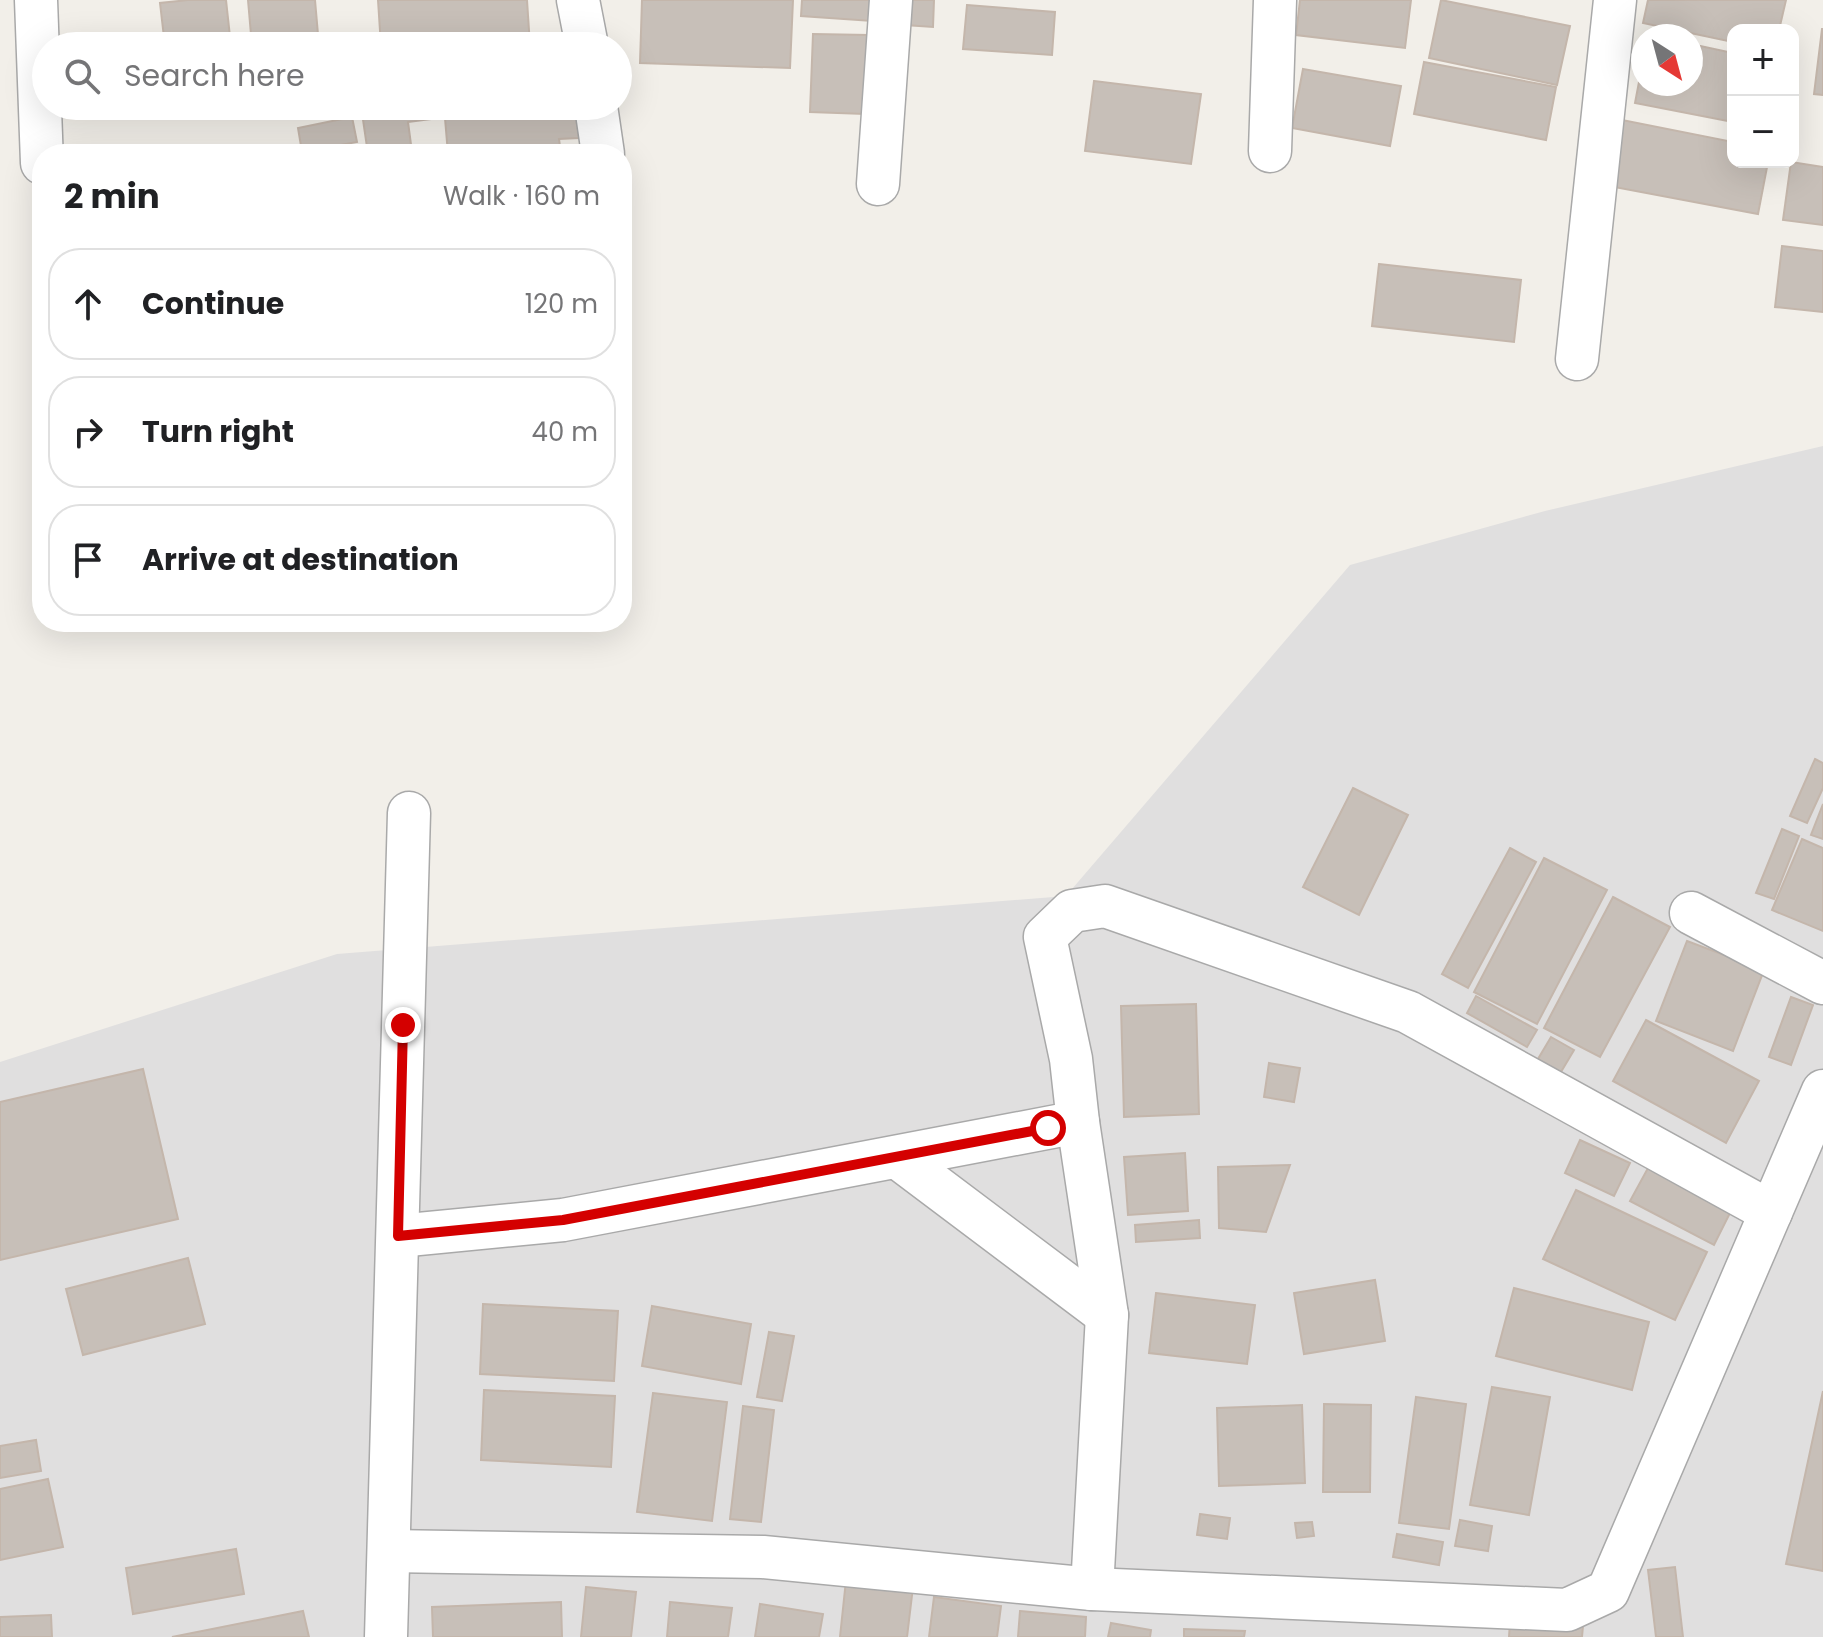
<!DOCTYPE html>
<html lang="en">
<head>
<meta charset="utf-8">
<style>
  body { margin:0; font-family:Poppins,sans-serif; background:#f2f2f2; color:#202124 }
  .controls { position:absolute; right:24px; top:24px; display:grid; overflow:hidden; border-radius:16px; box-shadow:0 8px 32px #0002 }
  .controls button { width:72px; height:72px; display:grid; place-items:center; padding:0; border:0; border-bottom:2px solid #e0e0e0; background:#fff; color:#202124; font:40px sans-serif }
  .compass { position:absolute; left:1631px; top:24px; width:72px; height:72px; border-radius:50%; background:#fff; box-shadow:0 8px 32px #0002; rotate:144deg }
  .stop { position:absolute; width:24px; height:24px; margin:-18px; border:6px solid #d40000; border-radius:50%; background:#fff }
  .stop.end { background:#d40000; border-color:#fff; box-shadow:0 2px 8px #0008 }
  .list { margin:0; padding:0; list-style:none }
  h2 { display:flex; justify-content:space-between; align-items:center; height:104px; margin:0; padding:0 32px; font-size:34px }
  h2 small { font-size:26px; font-weight:400; color:#757577 }
  .list li { display:grid; grid-template-columns:52px 1fr auto; gap:24px; align-items:center; box-sizing:border-box; height:112px; margin:0 16px 16px; padding:0 16px; border:2px solid #e0e0e0; border-radius:32px }
  .list b { display:block; font-size:30px; white-space:nowrap }
  .list em { font-size:26px; font-style:normal; color:#757577 }
  .icon { flex:none; width:44px; height:44px; fill:none; stroke:currentColor; stroke-width:2; stroke-linecap:round; stroke-linejoin:round }
  .map { position:relative; flex:none; width:1823px; height:1637px; overflow:hidden }
  .search { position:absolute; background:#fff; box-shadow:0 8px 32px #0002; left:32px; top:32px; width:600px; height:88px; display:flex; align-items:center; gap:20px; box-sizing:border-box; padding:0 28px; border-radius:44px; color:#757577; font-size:30px }
  .panel { position:absolute; background:#fff; box-shadow:0 8px 32px #0002; left:32px; top:144px; width:600px; height:488px; border-radius:32px }
  .map>svg:first-child { display:block }
  .residential { fill:#e0dfdf }
  .building { fill:#c7bfb8; stroke:#c4b6ab; stroke-width:2 }
  .lines { fill:none; stroke-linecap:round; stroke-linejoin:round }
  .minor-casing { stroke:#a9a9a9; stroke-width:45 }
  .minor { stroke:#fff; stroke-width:42 }
  .route { stroke:#d40000; stroke-width:10 }
</style>
</head>
<body>
<div class="map">
<svg width="1823" height="1637" viewBox="0 0 1823 1637">
  <rect width="100%" height="100%" fill="#f2efe9"/>
  <polygon class="residential" points="1823,446 1823,1637 0,1637 0,1062 337,954 1066,896 1350,565 1545,511"/>
  <g class="building">
    <polygon points="188,0 226,0 231,46 165,46 160,3"/>
    <polygon points="248,0 315,0 319,46 252,46"/>
    <polygon points="378,0 527,0 530,46 381,46"/>
    <polygon points="642,0 793,0 790,68 640,63"/>
    <polygon points="802,0 874,0 872,21 801,16"/>
    <polygon points="907,0 934,0 933,27 905,25"/>
    <polygon points="1300,0 1411,0 1405,48 1296,35"/>
    <polygon points="1441,0 1570,26 1557,85 1429,58"/>
    <polygon points="1648,0 1786,0 1779,30 1733,30 1733,42 1643,23"/>
    <polygon points="967,5 1055,12 1052,55 963,49"/>
    <polygon points="1822,29 1823,29 1823,95 1814,94"/>
    <polygon points="813,34 869,35 865,114 810,112"/>
    <polygon points="1691,44 1733,53 1733,122 1635,103 1643,61 1643,84 1691,84"/>
    <polygon points="1424,62 1556,87 1546,140 1414,114"/>
    <polygon points="1303,69 1401,86 1390,146 1292,128"/>
    <polygon points="1094,81 1201,94 1191,164 1085,151"/>
    <polygon points="361,106 439,106 440,118 408,122 412,152 368,154"/>
    <polygon points="444,106 535,106 536,113 576,110 579,138 559,139 561,154 448,154"/>
    <polygon points="352,117 357,142 302,152 298,128"/>
    <polygon points="1622,120 1733,142 1733,162 1768,162 1758,214 1609,186"/>
    <polygon points="1791,162 1823,167 1823,225 1783,220"/>
    <polygon points="1782,246 1823,251 1823,312 1775,307"/>
    <polygon points="1379,264 1521,280 1514,342 1372,326"/>
    <polygon points="1815,759 1823,763 1823,788 1807,823 1790,816"/>
    <polygon points="1353,788 1408,815 1359,915 1303,887"/>
    <polygon points="1823,804 1823,839 1811,835"/>
    <polygon points="1782,829 1799,836 1774,899 1756,893"/>
    <polygon points="1802,839 1823,848 1823,931 1772,910"/>
    <polygon points="1510,848 1536,862 1468,988 1442,974"/>
    <polygon points="1544,858 1607,890 1537,1024 1474,992"/>
    <polygon points="1613,897 1670,927 1600,1057 1544,1028"/>
    <polygon points="1687,941 1764,970 1733,1051 1656,1021"/>
    <polygon points="1476,996 1537,1030 1527,1047 1467,1013"/>
    <polygon points="1791,997 1813,1005 1791,1065 1769,1057"/>
    <polygon points="1196,1004 1199,1114 1124,1117 1121,1006"/>
    <polygon points="1646,1020 1759,1081 1726,1143 1613,1081"/>
    <polygon points="1551,1037 1574,1050 1561,1072 1538,1059"/>
    <polygon points="1269,1063 1300,1068 1294,1102 1264,1097"/>
    <polygon points="143,1069 178,1219 0,1260 0,1102"/>
    <polygon points="1580,1140 1630,1163 1614,1196 1565,1173"/>
    <polygon points="1185,1153 1188,1211 1128,1215 1124,1157"/>
    <polygon points="1290,1165 1266,1232 1219,1228 1218,1167"/>
    <polygon points="1648,1168 1731,1211 1714,1245 1630,1201"/>
    <polygon points="1576,1190 1707,1252 1675,1320 1543,1259"/>
    <polygon points="1199,1220 1200,1238 1136,1242 1135,1225"/>
    <polygon points="188,1258 205,1324 83,1355 66,1289"/>
    <polygon points="1375,1280 1385,1341 1304,1354 1294,1293"/>
    <polygon points="1514,1288 1649,1322 1632,1390 1496,1356"/>
    <polygon points="1156,1293 1255,1305 1247,1364 1149,1353"/>
    <polygon points="483,1304 618,1311 614,1381 480,1374"/>
    <polygon points="652,1306 751,1324 741,1384 642,1366"/>
    <polygon points="769,1332 794,1336 782,1401 757,1397"/>
    <polygon points="1492,1387 1550,1397 1529,1515 1470,1505"/>
    <polygon points="484,1390 615,1396 611,1467 481,1460"/>
    <polygon points="1823,1391 1823,1571 1786,1564"/>
    <polygon points="653,1393 727,1402 712,1521 637,1512"/>
    <polygon points="1416,1397 1466,1404 1449,1529 1399,1523"/>
    <polygon points="1324,1404 1371,1405 1370,1492 1323,1492"/>
    <polygon points="1302,1405 1305,1483 1219,1486 1217,1408"/>
    <polygon points="743,1406 774,1410 761,1522 730,1519"/>
    <polygon points="36,1440 41,1471 0,1478 0,1446"/>
    <polygon points="48,1479 63,1547 0,1560 0,1489"/>
    <polygon points="1200,1514 1230,1518 1227,1539 1197,1535"/>
    <polygon points="1460,1520 1492,1526 1488,1551 1455,1546"/>
    <polygon points="1312,1522 1314,1536 1297,1538 1295,1523"/>
    <polygon points="1397,1534 1443,1542 1439,1565 1393,1557"/>
    <polygon points="236,1549 244,1594 133,1614 126,1568"/>
    <polygon points="1675,1567 1683,1637 1656,1637 1648,1570"/>
    <polygon points="846,1580 913,1587 907,1637 840,1637"/>
    <polygon points="586,1587 636,1592 631,1637 581,1637"/>
    <polygon points="934,1597 1001,1606 997,1637 929,1637"/>
    <polygon points="561,1602 562,1637 433,1637 432,1607"/>
    <polygon points="670,1602 732,1608 728,1637 667,1637"/>
    <polygon points="760,1604 823,1614 819,1637 755,1637"/>
    <polygon points="303,1611 309,1637 172,1637"/>
    <polygon points="1020,1611 1086,1617 1085,1637 1018,1637"/>
    <polygon points="51,1615 52,1637 0,1637 0,1617"/>
    <polygon points="1510,1622 1583,1626 1582,1637 1509,1637"/>
    <polygon points="1111,1623 1151,1630 1150,1637 1108,1637"/>
    <polygon points="1184,1629 1245,1631 1244,1637 1184,1637"/>
  </g>
  <g class="lines">
    <g class="minor-casing">
      <g id="minor">
        <polyline points="36,0 42,163"/>
        <polyline points="578,0 587,46"/>
        <polyline points="596,106 603,154"/>
        <polyline points="1270,151 1275,0"/>
        <polyline points="878,184 891,0"/>
        <polyline points="1577,359 1615,0"/>
        <polyline points="1691,913 1823,983"/>
        <polyline points="1078,1122 1107,1315 1092,1589"/>
        <polyline points="897,1157 1107,1315"/>
        <polyline points="398,1236 563,1220 1078,1122 1071,1059 1045,937 1072,911 1105,906 1408,1012 1771,1212"/>
        <polyline points="389,1551 763,1557 1092,1589 1567,1610 1608,1591 1823,1091"/>
        <polyline points="386,1637 409,813"/>
      </g>
    </g>
    <use href="#minor" class="minor"/>
  </g>
  <g class="lines">
    <polyline class="route" points="403,1025 398,1236 563,1220 1048,1128"/>
  </g>
</svg>
<div class="controls">
<button>+</button>
<button>−</button>
</div>
<svg class="compass" viewBox="-18 -18 36 36"><path d="M0-13l5 13h-10z" fill="#e53935"/><path d="M0 13l5-13h-10z" fill="#757577"/></svg>
<div class="stop" style="left:1048px;top:1128px"></div>
<div class="stop end" style="left:403px;top:1025px"></div>
<div class="search"><svg class="icon" aria-label="search" viewBox="0 0 24 24"><circle cx="10" cy="10" r="6"/><path d="M15 15l6 6"/></svg>Search here</div>
<section class="panel">
<h2>2 min<small>Walk · 160 m</small></h2>
<ul class="list">
<li><svg class="icon" aria-label="ahead" viewBox="0 0 24 24"><path d="M12 20V5M6 11l6-6 6 6"/></svg><div><b>Continue</b></div><em>120 m</em></li>
<li><svg class="icon" aria-label="right" viewBox="0 0 24 24"><path d="M7 20v-9h11M14 6l5 5-5 5"/></svg><div><b>Turn right</b></div><em>40 m</em></li>
<li><svg class="icon" aria-label="arrive" viewBox="0 0 24 24"><path d="M6 21V4h12l-3 4 3 4H6"/></svg><div><b>Arrive at destination</b></div></li>
</ul>
</section>
</div>
</body>
</html>
